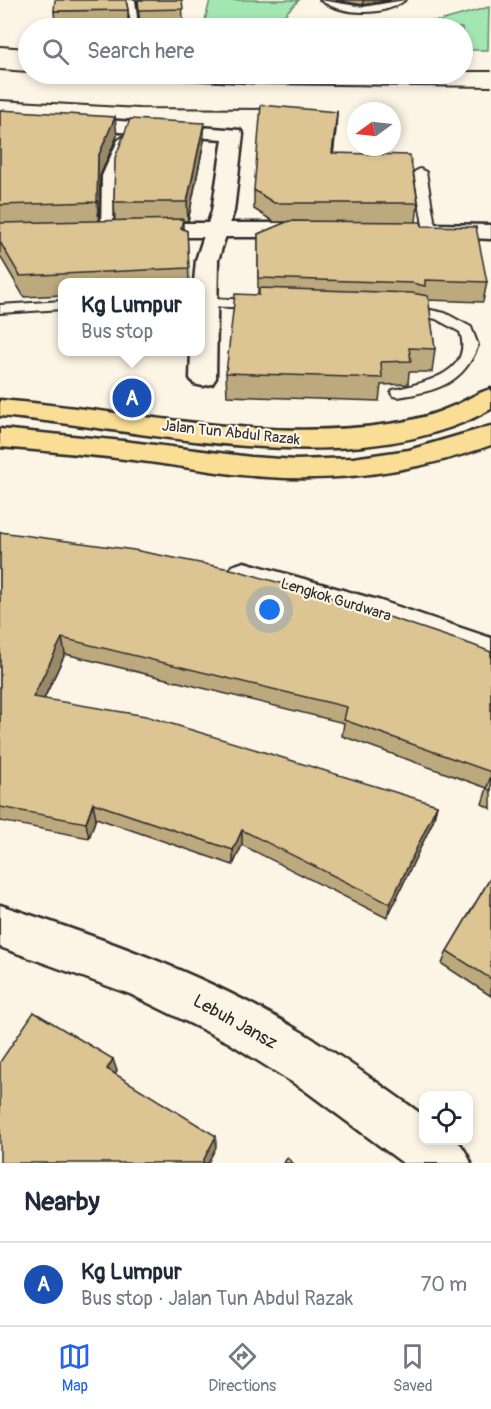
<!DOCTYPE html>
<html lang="en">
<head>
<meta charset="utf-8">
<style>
  body { margin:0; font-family:Pangolin,sans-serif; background:#f2f2f3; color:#1f2937 }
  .controls { position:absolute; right:18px; bottom:18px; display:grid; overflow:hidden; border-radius:12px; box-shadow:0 3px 9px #0003 }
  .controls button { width:54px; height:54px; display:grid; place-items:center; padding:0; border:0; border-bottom:2px solid #e0e1e3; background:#fff; color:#1f2937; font:30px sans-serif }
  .compass { position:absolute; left:347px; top:102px; width:54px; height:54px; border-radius:50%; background:#fff; box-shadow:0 3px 9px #0003; rotate:255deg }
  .you { position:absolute; left:270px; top:610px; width:21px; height:21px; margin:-15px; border:4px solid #fff; border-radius:50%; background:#1a73e8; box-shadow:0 0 0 9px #1a73e833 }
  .badge { display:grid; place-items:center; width:39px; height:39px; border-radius:50%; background:#2563eb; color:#fff; font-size:20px; font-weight:700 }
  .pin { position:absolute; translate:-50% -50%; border:3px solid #fff; box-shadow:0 2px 6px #0006 }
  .popup { position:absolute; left:58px; top:278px; width:147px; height:78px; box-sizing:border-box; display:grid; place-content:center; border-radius:12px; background:#fff; filter:drop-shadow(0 2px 4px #0005); font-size:20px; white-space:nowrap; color:#747a83 }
  .popup b { font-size:22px; color:#1f2937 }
  .popup::after { content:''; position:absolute; left:50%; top:100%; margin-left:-12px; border:12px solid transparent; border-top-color:#fff }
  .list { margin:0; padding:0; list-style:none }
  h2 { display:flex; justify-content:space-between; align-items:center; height:78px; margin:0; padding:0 24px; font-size:26px }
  h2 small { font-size:20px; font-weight:400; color:#747a83 }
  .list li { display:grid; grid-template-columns:39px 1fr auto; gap:18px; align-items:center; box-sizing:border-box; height:84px; padding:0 24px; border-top:2px solid #e0e1e3 }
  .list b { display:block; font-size:22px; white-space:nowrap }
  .list p { margin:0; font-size:20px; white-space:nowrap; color:#747a83 }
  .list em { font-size:20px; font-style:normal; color:#747a83 }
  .icon { flex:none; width:33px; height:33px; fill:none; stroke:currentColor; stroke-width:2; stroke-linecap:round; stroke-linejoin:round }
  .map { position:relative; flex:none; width:491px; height:1163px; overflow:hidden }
  .search { position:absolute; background:#fff; box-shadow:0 3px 9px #0003; left:18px; right:18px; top:18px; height:66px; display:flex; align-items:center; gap:15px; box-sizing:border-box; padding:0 21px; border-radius:33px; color:#747a83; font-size:22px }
  .sheet { height:162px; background:#fff }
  nav { display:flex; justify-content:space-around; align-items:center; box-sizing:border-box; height:84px; border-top:2px solid #e0e1e3; background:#fff; font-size:16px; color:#747a83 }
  nav a { display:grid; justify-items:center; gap:3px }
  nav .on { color:#2563eb }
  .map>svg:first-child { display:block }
  .green { fill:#a2e6b1; stroke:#66886e; stroke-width:1.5 }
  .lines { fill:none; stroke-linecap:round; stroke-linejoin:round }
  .lane-casing { stroke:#2b2b2b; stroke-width:4 }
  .street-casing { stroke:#2b2b2b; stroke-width:5 }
  .secondary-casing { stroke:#2b2b2b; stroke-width:5 }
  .primary-casing { stroke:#2b2b2b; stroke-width:5 }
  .lane { fill:#fcf5e5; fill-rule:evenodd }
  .street { fill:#fcf5e5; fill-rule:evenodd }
  .secondary { fill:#fcf5e5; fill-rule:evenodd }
  .primary { fill:#fbde96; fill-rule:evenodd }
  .rail { stroke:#2b2b2b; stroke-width:2 }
  .wall { fill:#bda97e; stroke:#2b2b2b; stroke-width:1.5 }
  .shaded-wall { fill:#9a8967; stroke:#2b2b2b; stroke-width:1.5 }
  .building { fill:#dcc493; stroke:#2b2b2b; stroke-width:1.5 }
  .labels { text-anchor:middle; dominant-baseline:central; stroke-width:4.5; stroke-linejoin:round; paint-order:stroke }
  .street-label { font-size:15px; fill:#2b2b2b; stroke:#fcf5e5 }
  .near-street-label { font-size:18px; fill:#2b2b2b; stroke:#fcf5e5 }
</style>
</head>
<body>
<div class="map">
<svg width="491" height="1163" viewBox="0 0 491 1163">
  <rect width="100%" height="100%" fill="#fcf5e5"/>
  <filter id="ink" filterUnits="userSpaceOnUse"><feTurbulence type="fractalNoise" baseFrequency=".0167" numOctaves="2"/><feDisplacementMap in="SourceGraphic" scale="12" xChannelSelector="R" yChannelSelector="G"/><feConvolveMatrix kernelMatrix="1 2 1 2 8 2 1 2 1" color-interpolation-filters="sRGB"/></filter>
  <g filter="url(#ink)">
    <polygon class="green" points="210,0 299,0 280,19 440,21 489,7 488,50 463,50 462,28 203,28"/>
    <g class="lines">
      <g class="lane-casing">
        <g id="lane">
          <polygon points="127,0 135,0 138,26 131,24"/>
          <path d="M320 0 363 7 405 0C384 17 342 15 320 0Z"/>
          <polygon points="123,137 128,140 114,176 113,231 107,235 101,231 102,176 118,140"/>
          <polygon points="420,169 426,172 436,231 430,235 424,231 414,172"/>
          <polygon points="201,298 256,300 263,304 256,308 201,306"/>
          <polygon points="63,301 63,309 0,313 0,305"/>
          <path d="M407 305 445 313 471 327 478 345C464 384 436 391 398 397L393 396 391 393 393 390C422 383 474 374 460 332L436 319 402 312 400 309Z"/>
        </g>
      </g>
      <g class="street-casing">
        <g id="street">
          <polygon points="0,112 240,130 243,134 234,211 218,260 216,378 212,384 203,386 194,384 190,378 191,352 201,352 201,282 194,282 196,260 212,211 223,139 0,124"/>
          <polygon points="244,562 381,601 491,638 491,666 357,618 232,582 228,574 232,566"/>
          <path d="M0 905C89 934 177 964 259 1008 317 1038 371 1078 424 1116V1140C454 1140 458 1133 471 1163H403L303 1089 228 1042 130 994 0 947Z"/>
        </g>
      </g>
      <g class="secondary-casing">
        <g id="secondary">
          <polygon points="142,223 312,223 320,225 323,230 320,235 312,237 142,237 134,235 131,230 134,225"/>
          <polygon points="433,224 491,225 491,239 425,236 422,231 425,226"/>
        </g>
      </g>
      <g class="primary-casing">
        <g id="primary">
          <path d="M491 389V409C354 486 149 429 0 416V400C129 410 259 443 389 424 413 421 436 414 458 404 469 399 479 392 491 389Z"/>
          <path d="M491 426V445C419 471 343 482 267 477 225 475 183 466 141 461 94 455 47 451 0 447V429L123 441 251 457 296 460 353 458 409 450Z"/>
        </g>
      </g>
      <use href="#lane" class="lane"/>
      <use href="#street" class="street"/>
      <use href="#secondary" class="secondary"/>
      <use href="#primary" class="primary"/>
      <g class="rail">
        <polyline points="0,46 28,48"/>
        <polyline points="0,70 28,72"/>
        <polyline points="462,71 491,71"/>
        <polyline points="51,74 262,84 491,87"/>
        <polyline points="0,100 139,108 278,109"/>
      </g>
    </g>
    <g class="wall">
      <polygon points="137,0 182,0 183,21 140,22"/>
      <polygon points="335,0 391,0 363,5"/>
      <polygon points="128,10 128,22 55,23 54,11"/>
      <polygon points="0,110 117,136 100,176 99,221 115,221 114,202 204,141 188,221 183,221 183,229 187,231 189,282 63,282 63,295 24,297 0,256"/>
      <polygon points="337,112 333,153 418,203 416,222 487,282 483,302 428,300 435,349 432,372 409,372 408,384 381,385 379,401 227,396 226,373 258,295 258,234 287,222 274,222 254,209 254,190"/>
      <polygon points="0,532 491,652 491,809 482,804 487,788 342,736 344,723 65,654 44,699 437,805 433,821 387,918 242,845 233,865 96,818 89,838 0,821"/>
      <polygon points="491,877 491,996 442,964 447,951"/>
    </g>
    <g class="shaded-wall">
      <polygon points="363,0 391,0 363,5"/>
      <polygon points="337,112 336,130 331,172 332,153"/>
      <polygon points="115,117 117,136 100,176 99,222 97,202 98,157"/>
      <polygon points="204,123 204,141 188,221 187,202"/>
      <polygon points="62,638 65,654 37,713 33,697"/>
      <polygon points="93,803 96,818 89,838 86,823"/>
      <polygon points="437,805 433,821 387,918 390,904"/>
      <polygon points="242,830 242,845 233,865 233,850"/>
      <polygon points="113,1059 117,1071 111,1081 107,1069"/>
      <polygon points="216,1136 216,1147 208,1163 202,1163"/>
    </g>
    <g class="building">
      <polygon points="55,0 126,0 128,10 54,11"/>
      <polygon points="138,0 182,0 183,9 139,10"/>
      <polygon points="261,105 337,112 332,153 410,155 418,203 274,203 254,190"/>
      <polygon points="0,110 115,117 98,157 97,202 0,205"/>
      <polygon points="130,119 204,123 187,202 114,202 115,158"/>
      <polygon points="183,219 181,228 187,231 189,268 20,276 0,242 0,223"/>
      <polygon points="289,221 421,222 422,226 476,227 487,282 425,280 425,286 412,283 258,278 258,234"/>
      <polygon points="259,288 412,293 428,296 435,349 409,348 411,361 381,362 382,378 226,373 235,294 259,295"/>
      <polygon points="0,532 134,550 235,570 329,597 473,645 491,652 491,772 344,720 347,707 62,638 33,697 146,716 437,805 390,904 242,830 233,850 93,803 86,823 0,807"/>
      <polygon points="491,775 491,791 487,788"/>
      <polygon points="491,877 491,979 447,951"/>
      <polygon points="34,1012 113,1059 107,1069 216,1136 202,1163 0,1163 0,1062"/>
      <polygon points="287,1158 293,1163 284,1163"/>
    </g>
  </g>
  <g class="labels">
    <g class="street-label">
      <text transform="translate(231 433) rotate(6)">Jalan Tun Abdul Razak</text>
      <text transform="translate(336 600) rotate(17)">Lengkok Gurdwara</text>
    </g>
    <g class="near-street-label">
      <text transform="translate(235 1022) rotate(29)">Lebuh Jansz</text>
    </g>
  </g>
</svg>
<div class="controls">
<button><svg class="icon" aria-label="locate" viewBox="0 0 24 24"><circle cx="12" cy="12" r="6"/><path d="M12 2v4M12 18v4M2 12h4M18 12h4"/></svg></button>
</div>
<svg class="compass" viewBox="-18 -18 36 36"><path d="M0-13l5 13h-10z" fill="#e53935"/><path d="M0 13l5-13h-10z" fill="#747a83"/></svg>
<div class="you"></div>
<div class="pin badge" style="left:132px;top:398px;background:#1a4fb4">A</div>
<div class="popup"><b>Kg Lumpur</b>Bus stop</div>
<div class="search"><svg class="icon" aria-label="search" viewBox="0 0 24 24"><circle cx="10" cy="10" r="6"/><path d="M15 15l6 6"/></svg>Search here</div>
</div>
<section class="sheet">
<h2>Nearby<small></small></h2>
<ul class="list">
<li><span class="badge" style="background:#1a4fb4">A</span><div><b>Kg Lumpur</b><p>Bus stop · Jalan Tun Abdul Razak</p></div><em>70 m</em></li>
</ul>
</section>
<nav>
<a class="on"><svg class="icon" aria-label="map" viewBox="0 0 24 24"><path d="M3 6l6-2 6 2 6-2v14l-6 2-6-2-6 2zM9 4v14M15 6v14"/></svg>Map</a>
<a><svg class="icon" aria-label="directions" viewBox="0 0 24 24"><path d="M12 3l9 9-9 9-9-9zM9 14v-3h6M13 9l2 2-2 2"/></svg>Directions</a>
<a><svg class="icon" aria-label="saved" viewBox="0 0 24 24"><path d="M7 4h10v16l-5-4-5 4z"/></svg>Saved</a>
</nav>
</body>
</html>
